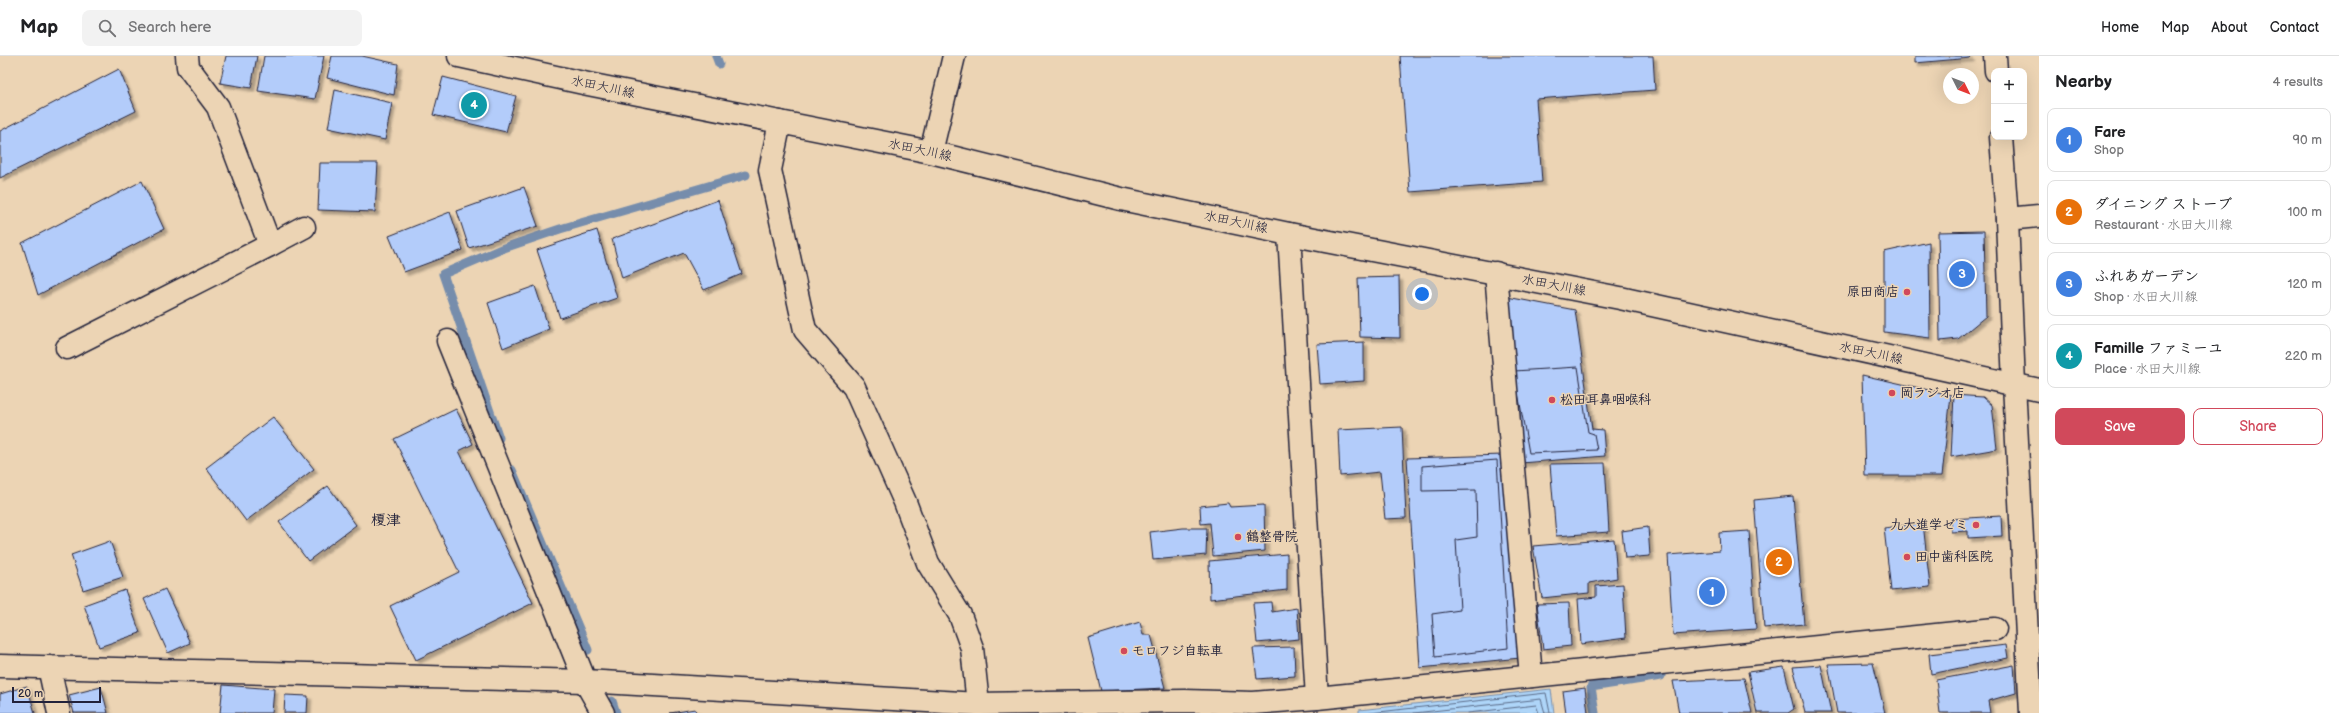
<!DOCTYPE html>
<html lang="en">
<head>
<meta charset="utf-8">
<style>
  body { margin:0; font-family:"Balsamiq Sans","Klee One",sans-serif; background:#f2f2f2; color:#202124 }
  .controls { position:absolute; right:12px; top:12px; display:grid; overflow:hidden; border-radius:8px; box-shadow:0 4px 16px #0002 }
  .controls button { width:36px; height:36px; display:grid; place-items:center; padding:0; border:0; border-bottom:1px solid #e0e0e0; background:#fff; color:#202124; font:20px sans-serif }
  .compass { position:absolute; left:1943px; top:12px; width:36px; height:36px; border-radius:50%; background:#fff; box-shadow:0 4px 16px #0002; rotate:132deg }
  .scale { position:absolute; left:12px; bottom:10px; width:89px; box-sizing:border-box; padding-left:4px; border:2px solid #22223b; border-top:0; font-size:11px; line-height:14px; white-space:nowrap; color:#22223b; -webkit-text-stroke:3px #ecd4b4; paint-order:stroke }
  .you { position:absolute; left:1422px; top:238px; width:14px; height:14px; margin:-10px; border:3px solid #fff; border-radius:50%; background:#1a73e8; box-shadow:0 0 0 6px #1a73e833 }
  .badge { display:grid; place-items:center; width:26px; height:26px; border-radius:50%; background:#d1495b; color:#fff; font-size:13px; font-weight:700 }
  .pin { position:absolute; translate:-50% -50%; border:2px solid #fff; box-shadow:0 1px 4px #0006 }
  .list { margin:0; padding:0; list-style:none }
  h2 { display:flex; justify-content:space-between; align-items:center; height:52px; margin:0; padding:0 16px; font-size:17px }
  h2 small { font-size:13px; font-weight:400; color:#757577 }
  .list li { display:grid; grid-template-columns:26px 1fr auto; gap:12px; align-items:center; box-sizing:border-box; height:64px; margin:0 8px 8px; padding:0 8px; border:1px solid #e0e0e0; border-radius:8px }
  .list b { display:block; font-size:15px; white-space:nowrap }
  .list p { margin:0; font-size:13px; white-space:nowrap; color:#757577 }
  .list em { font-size:13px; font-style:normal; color:#757577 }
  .actions { display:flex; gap:8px; padding:12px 16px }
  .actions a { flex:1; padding:9px 0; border:1px solid #d1495b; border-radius:8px; text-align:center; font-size:14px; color:#d1495b }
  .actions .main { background:#d1495b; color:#fff }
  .icon { flex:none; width:22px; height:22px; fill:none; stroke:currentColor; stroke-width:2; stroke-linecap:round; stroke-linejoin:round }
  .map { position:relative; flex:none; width:2039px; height:657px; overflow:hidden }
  header { display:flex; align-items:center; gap:24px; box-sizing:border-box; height:56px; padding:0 20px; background:#fff; border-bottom:1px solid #e0e0e0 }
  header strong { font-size:19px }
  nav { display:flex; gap:22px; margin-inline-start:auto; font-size:14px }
  .search { width:280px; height:36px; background:#f2f2f2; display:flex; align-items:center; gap:10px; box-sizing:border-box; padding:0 14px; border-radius:8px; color:#757577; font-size:15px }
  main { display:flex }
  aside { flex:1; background:#fff }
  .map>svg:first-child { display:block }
  .water { fill:#aed5f8; stroke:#768dac }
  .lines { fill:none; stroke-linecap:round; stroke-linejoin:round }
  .shore { stroke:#5a6a87; stroke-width:1 }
  .stream { stroke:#768dac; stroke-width:9 }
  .building { fill:#b3ccfa; stroke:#22223b; filter:url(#shadow) }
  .street-casing { stroke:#22223b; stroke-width:25 }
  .secondary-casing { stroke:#22223b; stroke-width:25 }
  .street { stroke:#ecd4b4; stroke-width:22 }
  .secondary { stroke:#ecd4b4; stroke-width:22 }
  .poi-dot { fill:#d1495b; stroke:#ecd4b4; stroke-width:1.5 }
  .labels { text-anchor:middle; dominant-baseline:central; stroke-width:3; stroke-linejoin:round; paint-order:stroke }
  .street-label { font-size:13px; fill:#22223b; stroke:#ecd4b4 }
  .poi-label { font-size:13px; font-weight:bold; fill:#22223b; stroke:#ecd4b4; text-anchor:start }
  .quarter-label { font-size:15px; font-weight:bold; fill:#22223b; stroke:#ecd4b4 }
</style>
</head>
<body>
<header>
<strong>Map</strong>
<div class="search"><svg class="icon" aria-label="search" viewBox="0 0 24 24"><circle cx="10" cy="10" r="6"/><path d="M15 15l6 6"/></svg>Search here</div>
<nav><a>Home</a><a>Map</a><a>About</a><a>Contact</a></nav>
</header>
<main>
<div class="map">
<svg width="2039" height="657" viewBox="0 0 2039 657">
  <defs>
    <filter id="shadow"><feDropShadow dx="3.5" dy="3.5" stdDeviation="1" flood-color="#0004"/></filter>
  </defs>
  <rect width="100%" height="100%" fill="#ecd4b4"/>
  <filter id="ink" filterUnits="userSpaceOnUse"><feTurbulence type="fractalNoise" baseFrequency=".025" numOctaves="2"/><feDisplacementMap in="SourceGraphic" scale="8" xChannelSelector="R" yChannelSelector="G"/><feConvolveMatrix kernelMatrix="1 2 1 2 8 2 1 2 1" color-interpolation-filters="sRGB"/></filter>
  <g filter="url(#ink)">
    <polygon class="water" points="1551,633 1554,657 1359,657 1359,654"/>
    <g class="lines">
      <g class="shore">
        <polyline points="1370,657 1546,637 1550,657"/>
        <polyline points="1414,657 1541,643 1545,657"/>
        <polyline points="1468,657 1536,649 1539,657"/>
      </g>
      <g class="stream">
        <polyline points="716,0 719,8"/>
        <polyline points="499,382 443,218 504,192 560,173 746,119"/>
        <polyline points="512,414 588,594"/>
        <polyline points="612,645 616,657"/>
        <polyline points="1595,657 1591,631 1661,620"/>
      </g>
    </g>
    <g class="building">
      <polygon points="226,0 257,0 251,32 220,27"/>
      <polygon points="264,0 324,0 315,43 258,35"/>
      <polygon points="332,0 362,0 398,8 394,39 327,22"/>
      <polygon points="1400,0 1653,0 1655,34 1536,43 1542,126 1410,136"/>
      <polygon points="1915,0 1970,0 1971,2 1915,7"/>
      <polygon points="119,13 136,55 0,122 0,75"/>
      <polygon points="443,21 516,40 506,76 433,59"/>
      <polygon points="335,34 392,47 385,84 328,72"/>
      <polygon points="320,107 378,107 375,156 318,154"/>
      <polygon points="142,125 164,173 38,239 22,187"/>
      <polygon points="524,131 538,170 469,192 457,155"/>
      <polygon points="718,144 742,218 704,234 684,197 622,222 612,183"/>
      <polygon points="450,156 463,194 404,216 389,180"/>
      <polygon points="597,174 617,242 560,262 537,194"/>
      <polygon points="1984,175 1986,260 1958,283 1940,285 1938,176"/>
      <polygon points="1929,186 1930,282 1884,276 1884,196"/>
      <polygon points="1399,221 1400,282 1360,281 1358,222"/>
      <polygon points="535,230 549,273 503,292 488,247"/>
      <polygon points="1507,241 1575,254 1592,373 1603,374 1605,400 1521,407"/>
      <polygon points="1364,286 1364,325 1320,328 1317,288"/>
      <polygon points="1578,311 1588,376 1594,378 1597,394 1529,397 1514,315"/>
      <polygon points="1862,319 1951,339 1942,420 1865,420"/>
      <polygon points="1954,339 1983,341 1992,349 1997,393 1951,401"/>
      <polygon points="456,353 473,388 459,395 533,547 416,604 390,550 459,516 394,383"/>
      <polygon points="273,361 314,413 246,465 206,412"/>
      <polygon points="1402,371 1406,462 1385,463 1380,416 1340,420 1338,374"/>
      <polygon points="1503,399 1520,602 1420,612 1407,402"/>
      <polygon points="1497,404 1508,592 1435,601 1432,558 1460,554 1456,484 1477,481 1476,434 1422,435 1422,410"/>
      <polygon points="1605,407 1609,476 1556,480 1550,408"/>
      <polygon points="328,430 356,469 308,505 279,466"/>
      <polygon points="1793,440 1804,568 1764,572 1754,444"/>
      <polygon points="1228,447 1230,451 1264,449 1265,495 1213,500 1210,467 1201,468 1200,450"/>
      <polygon points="2001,460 2002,480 1968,482 1968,475 1951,476 1951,463"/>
      <polygon points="1923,467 1930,531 1891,535 1884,472"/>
      <polygon points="1648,471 1650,500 1625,502 1622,475"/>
      <polygon points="1183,472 1207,472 1206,499 1153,504 1150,476"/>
      <polygon points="1749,475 1756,573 1673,579 1668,499 1720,495 1719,477"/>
      <polygon points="1614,483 1617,522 1589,527 1589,537 1542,542 1533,490"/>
      <polygon points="110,485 123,521 83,534 71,499"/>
      <polygon points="1287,498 1287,534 1210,543 1209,505"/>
      <polygon points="1623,528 1626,582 1581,588 1578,543 1596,541 1596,530"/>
      <polygon points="165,533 190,587 168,597 144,543"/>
      <polygon points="125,534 140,577 99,591 84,549"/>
      <polygon points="1271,546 1272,556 1297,552 1299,583 1257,587 1253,547"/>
      <polygon points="1569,547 1571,590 1543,593 1537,548"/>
      <polygon points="1140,566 1143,579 1151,579 1165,632 1101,635 1088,582"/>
      <polygon points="2006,589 2008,602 1931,618 1929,598"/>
      <polygon points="1294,591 1295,620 1257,623 1253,592"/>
      <polygon points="1873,607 1885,657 1837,657 1828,608"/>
      <polygon points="1821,609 1831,657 1805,657 1793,611"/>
      <polygon points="2014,609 2016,637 1988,645 1990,657 1940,657 1936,624"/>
      <polygon points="1784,611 1794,653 1788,657 1757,657 1748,616"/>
      <polygon points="1744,622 1752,657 1679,657 1673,625"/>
      <polygon points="223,629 274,633 272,657 220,657"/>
      <polygon points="27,630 35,657 0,657 0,638"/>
      <polygon points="101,631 108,657 74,657 69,639"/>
      <polygon points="1585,632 1588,657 1566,657 1563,635"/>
      <polygon points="285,639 308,640 307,657 284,657"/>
      <polygon points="695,653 696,657 670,657"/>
    </g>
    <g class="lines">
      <g class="street-casing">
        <g id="street">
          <polyline points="187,0 188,11 218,51 270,189 304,171"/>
          <polyline points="780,66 770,114 805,274 854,331 905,446 928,507 960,559 972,592 978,648"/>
          <polyline points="931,96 954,0"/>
          <polyline points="2007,163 2039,160"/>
          <polyline points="1289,178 1317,642"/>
          <polyline points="1496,217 1531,620"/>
          <polyline points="448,285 585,625 603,657"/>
          <polyline points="67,292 270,189"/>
          <polyline points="2014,328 2031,657"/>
          <polyline points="0,610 585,625 978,648 1185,645 1253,647 1317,642 1995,573"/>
          <polyline points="49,611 59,657"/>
        </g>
      </g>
      <g class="secondary-casing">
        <g id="secondary">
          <polyline points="459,0 588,28 931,96 1121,143 1289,178 1620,242 2039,334"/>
          <polyline points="1995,0 1996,15"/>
          <polyline points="2001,81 2007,163 2014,328"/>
        </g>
      </g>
      <use href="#street" class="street"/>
      <use href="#secondary" class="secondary"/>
    </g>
  </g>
  <g class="poi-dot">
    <circle cx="1907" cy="236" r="4"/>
    <circle cx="1892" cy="337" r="4"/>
    <circle cx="1552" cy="344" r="4"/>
    <circle cx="1976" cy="469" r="4"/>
    <circle cx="1238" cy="481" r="4"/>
    <circle cx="1907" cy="501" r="4"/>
    <circle cx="1124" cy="595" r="4"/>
  </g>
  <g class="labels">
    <g class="street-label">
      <text transform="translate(603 31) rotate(12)">水田大川線</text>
      <text transform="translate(920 94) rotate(12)">水田大川線</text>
      <text transform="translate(1236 166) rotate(12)">水田大川線</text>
      <text transform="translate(1554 229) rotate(11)">水田大川線</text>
      <text transform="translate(1871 297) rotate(12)">水田大川線</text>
    </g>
    <g class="poi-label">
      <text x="1899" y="236" text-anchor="end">原田商店</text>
      <text x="1900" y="337">岡ラジオ店</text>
      <text x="1560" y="344">松田耳鼻咽喉科</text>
      <text x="1968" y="469" text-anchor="end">九大進学ゼミ</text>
      <text x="1246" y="481">鶴整骨院</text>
      <text x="1915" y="501">田中歯科医院</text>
      <text x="1132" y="595">モロフジ自転車</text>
    </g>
    <g class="quarter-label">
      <text x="386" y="464">榎津</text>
    </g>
  </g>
</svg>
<div class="controls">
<button>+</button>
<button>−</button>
</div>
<svg class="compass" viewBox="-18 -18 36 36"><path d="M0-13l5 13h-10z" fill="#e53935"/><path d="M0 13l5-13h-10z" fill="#757577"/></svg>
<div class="scale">20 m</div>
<div class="you"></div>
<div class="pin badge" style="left:1712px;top:536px;background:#3f7fe0">1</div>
<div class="pin badge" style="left:1779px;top:506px;background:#e8710a">2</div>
<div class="pin badge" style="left:1962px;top:218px;background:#3f7fe0">3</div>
<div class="pin badge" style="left:474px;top:49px;background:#0f9aa8">4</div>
</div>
<aside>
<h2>Nearby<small>4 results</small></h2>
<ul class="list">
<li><span class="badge" style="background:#3f7fe0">1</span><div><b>Fare</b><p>Shop</p></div><em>90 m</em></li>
<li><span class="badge" style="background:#e8710a">2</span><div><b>ダイニング ストーブ</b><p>Restaurant · 水田大川線</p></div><em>100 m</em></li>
<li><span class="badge" style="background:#3f7fe0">3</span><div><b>ふれあガーデン</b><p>Shop · 水田大川線</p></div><em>120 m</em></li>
<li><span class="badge" style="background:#0f9aa8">4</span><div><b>Famille ファミーユ</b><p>Place · 水田大川線</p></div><em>220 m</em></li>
</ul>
<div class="actions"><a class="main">Save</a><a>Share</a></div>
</aside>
</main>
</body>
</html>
